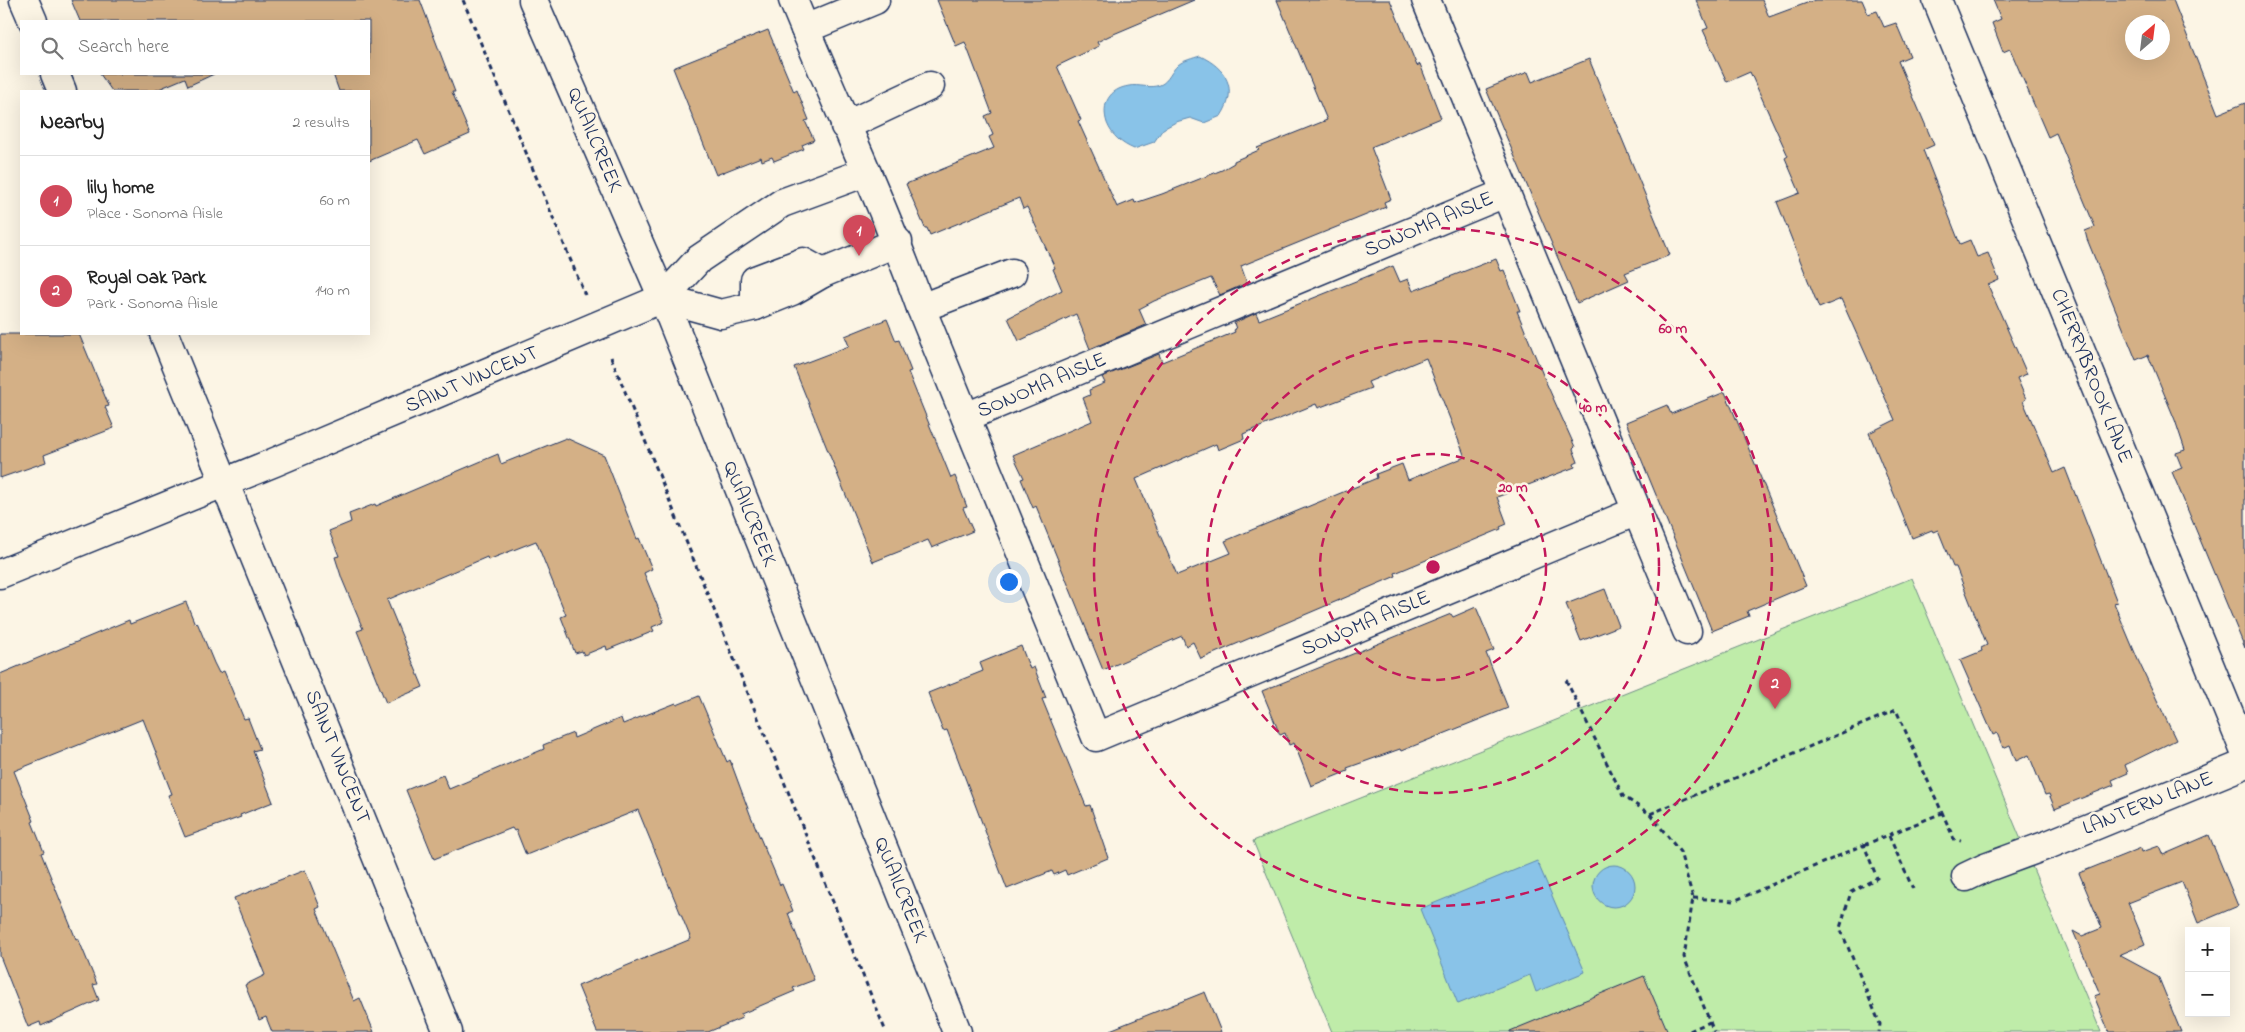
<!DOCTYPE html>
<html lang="en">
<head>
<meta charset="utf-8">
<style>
  body { margin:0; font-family:"Indie Flower",sans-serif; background:#f2f2f2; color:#222 }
  .controls { position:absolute; right:15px; bottom:15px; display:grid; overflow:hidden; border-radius:0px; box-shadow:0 5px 20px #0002 }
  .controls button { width:45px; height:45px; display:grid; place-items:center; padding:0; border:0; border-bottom:1px solid #e0e0e0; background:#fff; color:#222; font:25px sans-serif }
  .compass { position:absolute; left:2125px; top:15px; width:45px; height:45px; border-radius:50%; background:#fff; box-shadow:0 5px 20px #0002; rotate:28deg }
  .you { position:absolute; left:1008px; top:581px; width:18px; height:18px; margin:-12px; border:4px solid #fff; border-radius:50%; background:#1a73e8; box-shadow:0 0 0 8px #1a73e833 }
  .badge { display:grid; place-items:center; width:32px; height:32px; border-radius:50%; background:#d1495b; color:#fff; font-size:16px; font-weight:700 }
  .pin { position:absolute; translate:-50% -41px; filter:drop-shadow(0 1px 2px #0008) }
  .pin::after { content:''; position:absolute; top:26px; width:18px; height:15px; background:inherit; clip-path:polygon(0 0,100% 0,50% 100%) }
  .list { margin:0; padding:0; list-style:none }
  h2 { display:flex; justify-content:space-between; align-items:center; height:65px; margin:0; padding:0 20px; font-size:21px }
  h2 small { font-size:16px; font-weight:400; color:#767676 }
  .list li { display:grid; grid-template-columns:32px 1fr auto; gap:15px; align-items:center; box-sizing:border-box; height:90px; padding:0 20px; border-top:1px solid #e0e0e0 }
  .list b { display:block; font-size:19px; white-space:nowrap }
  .list p { margin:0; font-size:16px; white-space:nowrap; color:#767676 }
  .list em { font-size:16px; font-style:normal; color:#767676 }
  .icon { flex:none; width:28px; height:28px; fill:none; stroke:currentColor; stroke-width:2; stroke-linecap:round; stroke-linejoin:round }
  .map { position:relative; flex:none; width:2245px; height:1032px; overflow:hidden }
  .search { position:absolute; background:#fff; box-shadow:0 5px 20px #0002; left:20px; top:20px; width:350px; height:55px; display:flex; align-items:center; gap:12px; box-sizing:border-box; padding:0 18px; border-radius:0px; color:#767676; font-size:19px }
  .panel { position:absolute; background:#fff; box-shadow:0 5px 20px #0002; left:20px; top:90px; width:350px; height:245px; border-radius:0px }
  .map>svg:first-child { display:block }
  .green { fill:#bfeca9; stroke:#6d8e84 }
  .water { fill:#89c3e8; stroke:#5d88b1 }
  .building { fill:#d4b086; stroke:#1b2f5e; fill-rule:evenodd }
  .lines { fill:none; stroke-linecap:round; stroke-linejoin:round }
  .minor-casing { stroke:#1b2f5e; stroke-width:31 }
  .path { stroke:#1b2f5e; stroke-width:3; stroke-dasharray:5 4; stroke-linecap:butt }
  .minor { stroke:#fcf5e5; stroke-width:28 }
  .ring { fill:none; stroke:#c2185b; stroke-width:2.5; stroke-dasharray:9 6 }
  .labels { text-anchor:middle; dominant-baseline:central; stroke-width:5; stroke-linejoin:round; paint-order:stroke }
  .street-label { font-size:21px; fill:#1b2f5e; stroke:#fcf5e5 }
  .centre { fill:#c2185b; stroke:#fcf5e5; stroke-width:2.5 }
  .ring-label { font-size:15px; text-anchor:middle; font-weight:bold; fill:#c2185b; stroke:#fcf5e5; stroke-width:5; stroke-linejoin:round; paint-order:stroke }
</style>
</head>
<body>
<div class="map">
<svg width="2245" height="1032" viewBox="0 0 2245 1032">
  <rect width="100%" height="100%" fill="#fcf5e5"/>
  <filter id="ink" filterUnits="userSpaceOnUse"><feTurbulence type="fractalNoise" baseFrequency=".02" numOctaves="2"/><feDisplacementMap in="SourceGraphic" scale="10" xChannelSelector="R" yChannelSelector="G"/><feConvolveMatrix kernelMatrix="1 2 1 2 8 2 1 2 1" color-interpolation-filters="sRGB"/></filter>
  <g filter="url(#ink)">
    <polygon class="green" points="1912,578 2101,1032 1332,1032 1253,841"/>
    <g class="water">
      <path d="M1200 56C1226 68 1239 89 1221 116L1204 123 1190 118 1176 122 1163 129 1154 142 1134 149C1122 144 1112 136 1107 123 1101 104 1109 89 1129 86 1139 84 1149 89 1160 85 1169 81 1171 71 1178 65 1182 61 1194 58 1200 56Z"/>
      <polygon points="1537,861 1585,972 1536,992 1530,975 1458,1004 1420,909"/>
      <circle cx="1614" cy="886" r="21"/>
    </g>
    <g class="building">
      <polygon points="71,0 420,0 455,92 452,92 470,134 425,154 418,140 369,161 369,91 339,91 333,74 369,74 369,21 80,21"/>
      <polygon points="937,0 1194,0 1109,36 1097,42 1099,46 1057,66 1081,120 1078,121 1117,207 1134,200 1135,203 1162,194 1222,170 1234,163 1234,161 1259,150 1257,148 1327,120 1277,0 1390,0 1417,66 1420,64 1441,118 1371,147 1391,199 1384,202 1386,207 1241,266 1247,283 1220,295 1211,278 1154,301 1139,309 1146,325 1090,349 1076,314 1019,341 1008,318 1062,290 1053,269 1055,268 1027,207 1023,209 1019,198 930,235 927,228 925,228 906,184 994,148 989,137 993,135 985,116 992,113 965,42 956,46"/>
      <polygon points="1696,0 1762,0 1769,17 1815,0 1862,0 1868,14 1877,11 1884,27 1896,23 1910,56 1898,61 1934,145 1923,150 1960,244 1970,240 1977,257 1988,253 1999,280 1988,285 2027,374 2017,378 2026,399 2023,401 2054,473 2065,468 2117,602 2114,603 2138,660 2176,740 2125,765 2128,773 2112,780 2114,785 2055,809 2049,794 2045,795 2029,755 2016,761 2010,745 2003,748 1997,733 1993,735 1960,660 1982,651 1981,648 1987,645 1956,567 1953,567 1938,530 1933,532 1932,530 1912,538 1869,433 1895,420 1841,299 1819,308 1777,202 1800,193 1785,158 1788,156 1750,72 1727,82 1703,30 1708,28"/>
      <path d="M1993 0H2173L2218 114 2245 103V648L2172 472 2182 468 2176 453 2185 450 2175 420 2148 355 2136 360 2087 239 2085 231 2095 227 2056 133 2048 137 2010 49 2003 52 1992 23 2001 19ZM2132 22H2162V52H2132Z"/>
      <polygon points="768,30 794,92 797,90 809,120 805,121 814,140 802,145 804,149 774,161 772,157 762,161 761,157 716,175 673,68"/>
      <polygon points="1589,59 1670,255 1625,273 1629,280 1577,303 1486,89 1528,72 1532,82"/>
      <polygon points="100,74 214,74 188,86 185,78 154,91 112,91"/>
      <path d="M1496 259 1501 271 1504 270 1520 311H1517L1545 380 1575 447 1573 449 1578 462 1574 464 1575 467 1497 497 1507 524 1500 527 1501 529 1395 573 1396 576 1201 659 1193 642 1186 646 1182 636 1103 670 1036 506 1033 508 1021 479 1024 478 1013 455 1092 421 1083 398 1090 395 1089 390 1105 383 1102 377 1159 354 1162 362 1235 332 1234 330 1236 329 1234 323 1256 313 1259 320 1393 266 1400 282 1408 279 1413 291ZM1426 358 1465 457 1408 480 1402 464 1376 474 1377 478 1225 541 1231 553 1177 575 1136 479 1216 444 1218 450 1244 439 1243 434 1316 404 1318 408 1371 388 1368 382Z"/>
      <polygon points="887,319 896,341 899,340 911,371 908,372 951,478 955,476 967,507 963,508 973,531 932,548 928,540 873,562 794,367 849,346 845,336"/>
      <polygon points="0,334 79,334 109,406 105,407 114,428 44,455 46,462 0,478"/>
      <polygon points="1725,392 1806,586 1747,611 1749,616 1712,631 1626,422 1667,405 1671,414"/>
      <polygon points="566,438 604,455 637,539 639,538 652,569 644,573 664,622 652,627 654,631 607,650 606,646 584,655 582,651 575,653 561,617 566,615 536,541 488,560 487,557 387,600 423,687 386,703 357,631 363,629 342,579 335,557 339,556 329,531 351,522 349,514 375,504 376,506 498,454 501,464"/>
      <polygon points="1605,589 1619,626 1581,641 1566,604"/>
      <polygon points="186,602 195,624 197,622 214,663 219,673 224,671 244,719 248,718 260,749 253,751 273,802 240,815 241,817 185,837 168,795 172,794 143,719 14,771 34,821 32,822 44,852 41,853 76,939 78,938 97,984 93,985 99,1000 41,1026 40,1022 28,1027 0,956 0,674 129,620 130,624"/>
      <polygon points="1476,607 1494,650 1486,653 1508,708 1401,751 1400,749 1347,768 1348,771 1311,786 1294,743 1289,745 1285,733 1280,735 1262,691 1451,614 1453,617"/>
      <polygon points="1021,646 1030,669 1034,667 1046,698 1042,699 1086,806 1090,805 1108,858 1067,875 1065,870 1054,875 1052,871 1007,889 947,730 943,731 928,693 983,671 980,663"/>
      <polygon points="699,696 727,762 730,760 750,814 780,885 782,884 793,911 788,913 814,980 793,988 795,991 741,1014 742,1018 708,1032 597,1032 578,986 691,939 638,810 526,855 516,830 514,831 512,828 434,859 406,790 443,775 449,789 544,749 543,745 573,733 574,738 621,718 623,724 676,703 677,705"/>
      <polygon points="2209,835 2238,906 2198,923 2182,882 2128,903 2145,944 2119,955 2158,976 2181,1032 2109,1032 2094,996 2100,994 2073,931 2082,936 2102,928 2079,873 2141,848 2142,852 2159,846 2163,855"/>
      <polygon points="305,870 320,907 316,909 354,1001 360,998 374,1032 272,1032 266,1017 259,1020 245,985 265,975 234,898"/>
      <polygon points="1644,976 1668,1032 1510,1032 1510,1031"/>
      <polygon points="1205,992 1221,1032 1110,1032 1110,1030"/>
    </g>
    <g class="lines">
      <g class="minor-casing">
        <g id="minor">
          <polyline points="24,0 33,21"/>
          <polyline points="533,0 663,298 957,1032"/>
          <path d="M793 0C835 103 883 203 921 308L1096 737 1637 511 1426 0"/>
          <polyline points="1937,0 2245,752"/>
          <polyline points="805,29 875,0"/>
          <polyline points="55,74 62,91"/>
          <polyline points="845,126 930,86"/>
          <polyline points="663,298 721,314 755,306 792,291 823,273 898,242"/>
          <polyline points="755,306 755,280 803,262 823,273"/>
          <polyline points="921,308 1012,273"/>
          <polyline points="164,334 448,1032"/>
          <polyline points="966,417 1505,193"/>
          <polyline points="1637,511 1687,631"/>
          <polyline points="0,574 275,462 663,298 699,259 782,203 866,172"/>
          <polyline points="1966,877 1985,868 2050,844 2245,764"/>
        </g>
      </g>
      <g class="path">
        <polyline points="463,0 585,295"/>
        <polyline points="611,357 886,1032"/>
        <polyline points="1566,680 1623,796 1650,814 1896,710 1954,839 1961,841"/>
        <polyline points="1650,814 1680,852 1693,898 1684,957 1710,1022 1687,1032"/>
        <polyline points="1889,836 1913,889"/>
        <polyline points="1864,845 1942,813"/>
        <polyline points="1693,898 1734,901 1864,845 1877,878 1851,892 1840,928 1880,1024 1879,1032"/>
        <polyline points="1710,1022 1714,1032"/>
      </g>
      <use href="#minor" class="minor"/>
    </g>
  </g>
  <g class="ring">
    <circle cx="1433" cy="567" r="113"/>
    <circle cx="1433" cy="567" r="226"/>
    <circle cx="1433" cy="567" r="339"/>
  </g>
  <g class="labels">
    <g class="street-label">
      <text transform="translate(594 140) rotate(67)">QUAILCREEK</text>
      <text transform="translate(1429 225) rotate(-23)">SONOMA AISLE</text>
      <text transform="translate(2091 376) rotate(68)">CHERRYBROOK LANE</text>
      <text transform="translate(472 380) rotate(-23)">SAINT VINCENT</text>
      <text transform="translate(1042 386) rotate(-23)">SONOMA AISLE</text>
      <text transform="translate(749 514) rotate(68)">QUAILCREEK</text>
      <text transform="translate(1366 624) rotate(-23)">SONOMA AISLE</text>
      <text transform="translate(337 757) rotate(68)">SAINT VINCENT</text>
      <text transform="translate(2148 804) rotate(-22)">LANTERN LANE</text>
      <text transform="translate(900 890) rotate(68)">QUAILCREEK</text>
    </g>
  </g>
  <circle cx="1433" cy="567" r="8" class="centre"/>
  <g class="ring-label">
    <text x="1673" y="333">60 m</text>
    <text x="1593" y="412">40 m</text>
    <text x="1513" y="492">20 m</text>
  </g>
</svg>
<div class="controls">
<button>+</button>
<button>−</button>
</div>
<svg class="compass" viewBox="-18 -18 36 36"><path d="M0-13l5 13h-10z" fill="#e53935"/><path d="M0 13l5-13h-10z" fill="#767676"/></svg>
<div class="you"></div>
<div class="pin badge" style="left:859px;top:256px">1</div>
<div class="pin badge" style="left:1775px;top:709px">2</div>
<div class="search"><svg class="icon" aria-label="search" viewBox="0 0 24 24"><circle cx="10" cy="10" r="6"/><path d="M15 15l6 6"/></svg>Search here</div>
<section class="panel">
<h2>Nearby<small>2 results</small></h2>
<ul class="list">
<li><span class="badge">1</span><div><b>lily home</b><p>Place · Sonoma Aisle</p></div><em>60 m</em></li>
<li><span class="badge">2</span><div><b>Royal Oak Park</b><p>Park · Sonoma Aisle</p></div><em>140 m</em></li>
</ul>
</section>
</div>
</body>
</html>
